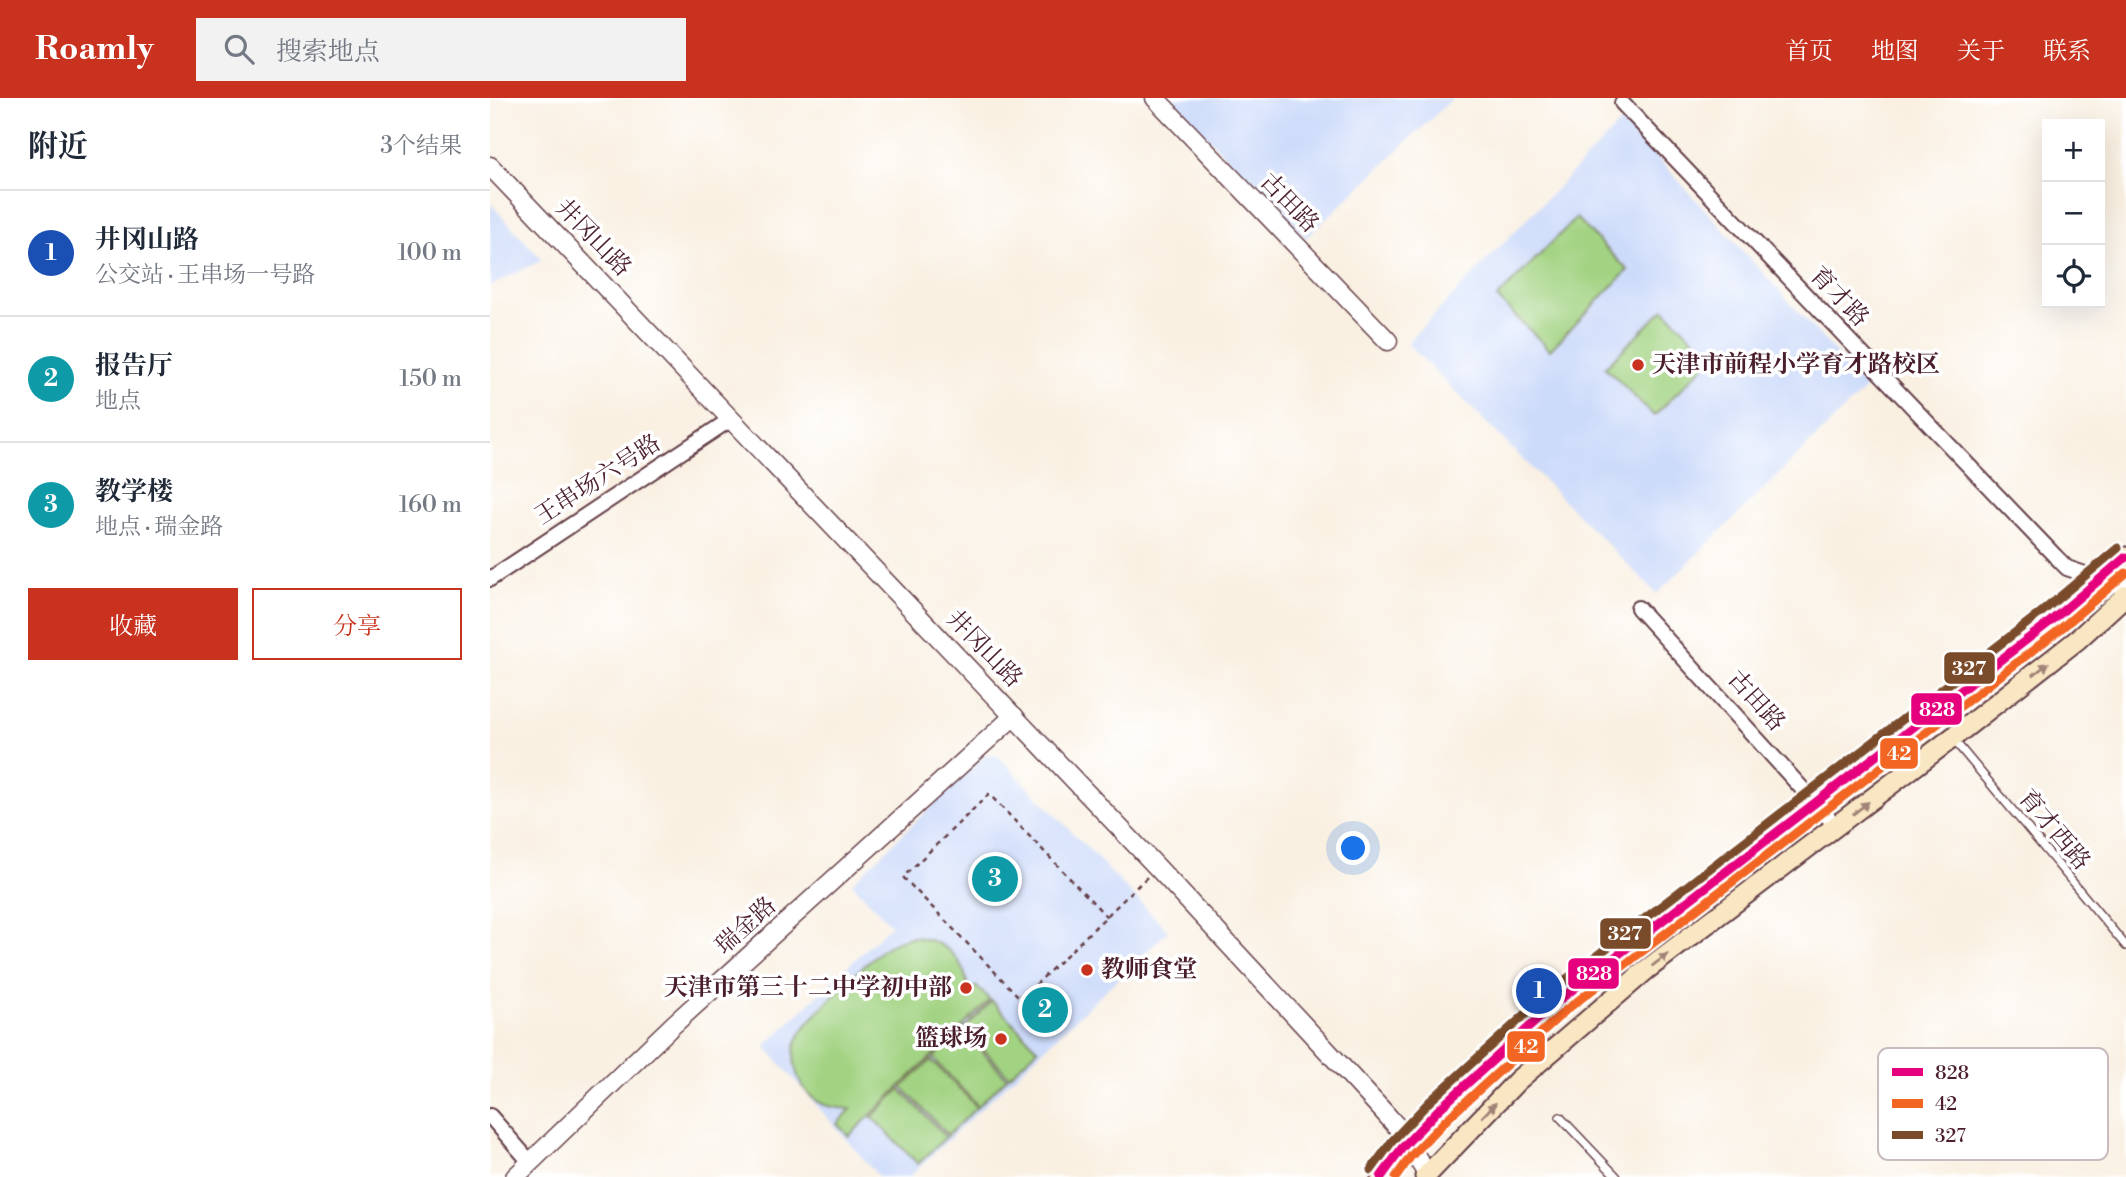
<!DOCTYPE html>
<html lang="zh">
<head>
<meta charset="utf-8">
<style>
  body { margin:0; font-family:"Libre Bodoni","Noto Serif SC",serif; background:#f2f2f3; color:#1f2937 }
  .controls { position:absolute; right:21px; top:21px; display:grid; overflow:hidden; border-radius:0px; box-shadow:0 7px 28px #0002 }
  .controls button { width:63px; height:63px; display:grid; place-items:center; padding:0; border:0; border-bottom:2px solid #e0e1e3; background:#fff; color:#1f2937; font:35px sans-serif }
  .you { position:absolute; left:864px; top:751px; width:24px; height:24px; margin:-18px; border:5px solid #fff; border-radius:50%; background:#1a73e8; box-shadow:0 0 0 10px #1a73e833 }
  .badge { display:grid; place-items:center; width:46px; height:46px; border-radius:50%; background:#c8321e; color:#fff; font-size:23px; font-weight:700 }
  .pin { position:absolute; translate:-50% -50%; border:4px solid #fff; box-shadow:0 2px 7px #0006 }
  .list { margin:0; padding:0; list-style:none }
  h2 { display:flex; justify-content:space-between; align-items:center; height:91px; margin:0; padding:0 28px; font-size:30px }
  h2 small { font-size:23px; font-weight:400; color:#747a83 }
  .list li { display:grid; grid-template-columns:46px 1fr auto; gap:21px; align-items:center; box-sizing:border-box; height:126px; padding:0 28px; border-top:2px solid #e0e1e3 }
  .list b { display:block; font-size:26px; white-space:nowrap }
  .list p { margin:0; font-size:23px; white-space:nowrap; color:#747a83 }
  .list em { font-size:23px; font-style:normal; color:#747a83 }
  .actions { display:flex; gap:14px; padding:21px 28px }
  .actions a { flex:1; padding:16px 0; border:2px solid #c8321e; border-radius:0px; text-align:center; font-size:24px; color:#c8321e }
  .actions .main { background:#c8321e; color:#fff }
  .icon { flex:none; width:38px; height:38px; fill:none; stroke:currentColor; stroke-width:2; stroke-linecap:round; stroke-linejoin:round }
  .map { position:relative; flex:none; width:1636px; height:1079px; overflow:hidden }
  header { display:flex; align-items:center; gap:42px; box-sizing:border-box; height:98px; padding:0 35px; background:#c8321e; color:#fff }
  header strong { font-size:33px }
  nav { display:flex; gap:38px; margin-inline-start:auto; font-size:24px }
  .search { width:490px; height:63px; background:#f2f2f3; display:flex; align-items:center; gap:18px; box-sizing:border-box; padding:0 24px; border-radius:0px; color:#747a83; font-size:26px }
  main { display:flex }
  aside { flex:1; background:#fff }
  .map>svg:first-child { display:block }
  .built { fill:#cddbfa }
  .pitch { fill:#a2d382; stroke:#767956; stroke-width:2 }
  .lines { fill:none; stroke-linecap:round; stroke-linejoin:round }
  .service-casing { stroke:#643e46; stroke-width:10 }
  .minor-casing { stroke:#643e46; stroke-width:18 }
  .tertiary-casing { stroke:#643e46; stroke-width:21 }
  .secondary-casing { stroke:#643e46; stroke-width:23 }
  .path { stroke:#643e46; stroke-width:2.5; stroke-dasharray:5 5; stroke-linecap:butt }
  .service { stroke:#fff; stroke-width:7 }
  .minor { stroke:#fff; stroke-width:14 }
  .tertiary { stroke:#fff; stroke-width:18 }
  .secondary { stroke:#f9e7c3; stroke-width:19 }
  .bus-1-casing { stroke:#fff; stroke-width:14 }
  .bus-2-casing { stroke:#fff; stroke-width:14 }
  .bus-3-casing { stroke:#fff; stroke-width:14 }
  .bus-1 { stroke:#e5007d; stroke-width:9 }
  .bus-2 { stroke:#f26522; stroke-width:9 }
  .bus-3 { stroke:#7a4b2a; stroke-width:9 }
  .oneway { fill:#a28377 }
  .poi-dot { fill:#c8321e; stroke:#fff; stroke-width:2.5 }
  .labels { text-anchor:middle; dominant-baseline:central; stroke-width:7; stroke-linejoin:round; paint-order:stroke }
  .street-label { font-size:24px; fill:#4a1f2b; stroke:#fff }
  .poi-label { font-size:24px; font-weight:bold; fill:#4a1f2b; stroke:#fff; text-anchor:start }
  .key { fill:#fff; stroke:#c9bcbf; stroke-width:2 }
  .key-label { font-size:19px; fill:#4a1f2b }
  .line-badge { stroke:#fff; stroke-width:2.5 }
  .badge-label { font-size:19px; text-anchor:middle; font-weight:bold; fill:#fff }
</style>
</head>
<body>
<header>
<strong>Roamly</strong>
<div class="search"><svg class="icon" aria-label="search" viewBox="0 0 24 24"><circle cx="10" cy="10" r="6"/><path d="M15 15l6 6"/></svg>搜索地点</div>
<nav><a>首页</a><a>地图</a><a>关于</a><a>联系</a></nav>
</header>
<main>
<aside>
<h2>附近<small>3个结果</small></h2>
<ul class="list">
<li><span class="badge" style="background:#1a4fb4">1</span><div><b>井冈山路</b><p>公交站 · 王串场一号路</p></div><em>100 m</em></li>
<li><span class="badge" style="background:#0f9aa8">2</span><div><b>报告厅</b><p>地点</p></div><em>150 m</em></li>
<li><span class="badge" style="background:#0f9aa8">3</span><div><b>教学楼</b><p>地点 · 瑞金路</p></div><em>160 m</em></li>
</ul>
<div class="actions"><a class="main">收藏</a><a>分享</a></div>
</aside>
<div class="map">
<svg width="1636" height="1079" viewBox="0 0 1636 1079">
  <rect width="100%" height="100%" fill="#fff"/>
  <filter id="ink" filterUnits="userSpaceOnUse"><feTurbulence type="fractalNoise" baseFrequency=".0143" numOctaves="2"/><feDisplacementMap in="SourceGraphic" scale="14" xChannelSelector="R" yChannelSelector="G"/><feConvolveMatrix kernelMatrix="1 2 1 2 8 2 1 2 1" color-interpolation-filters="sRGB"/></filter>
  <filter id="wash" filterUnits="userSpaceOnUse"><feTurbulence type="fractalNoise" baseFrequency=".00686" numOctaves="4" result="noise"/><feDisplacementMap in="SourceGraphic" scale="28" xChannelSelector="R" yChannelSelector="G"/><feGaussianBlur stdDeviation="1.57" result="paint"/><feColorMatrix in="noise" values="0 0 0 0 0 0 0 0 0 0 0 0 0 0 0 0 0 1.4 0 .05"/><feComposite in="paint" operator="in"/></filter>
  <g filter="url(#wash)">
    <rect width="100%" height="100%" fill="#f9f0e2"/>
    <g class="built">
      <polygon points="679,0 963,0 816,140"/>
      <polygon points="1133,22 1377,289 1167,496 917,245"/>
      <polygon points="0,105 52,162 0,188"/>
      <polygon points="501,656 508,658 678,833 419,1079 389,1079 275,948 401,827 362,785 495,657"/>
    </g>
    <g class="pitch">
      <polygon points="1086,120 1138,172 1060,252 1007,200"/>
      <polygon points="1174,211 1222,260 1164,318 1115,269"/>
      <path d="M421 839C455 841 477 862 478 895L486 888 500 902 359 1038 347 1026 361 1011C352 1010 343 1010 335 1007 309 997 297 962 309 938 316 923 381 859 396 849 404 844 412 841 421 839Z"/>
      <polygon points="502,903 548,951 519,978 474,931"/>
      <polygon points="472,932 517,980 488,1008 443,960"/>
      <polygon points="441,962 487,1009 458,1037 412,989"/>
      <polygon points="410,991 456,1039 428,1066 382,1019"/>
    </g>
  </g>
  <g filter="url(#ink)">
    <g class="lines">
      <g class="service-casing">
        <g id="service">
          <polyline points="1463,641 1636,848"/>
          <polyline points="1070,1019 1127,1079"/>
        </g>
      </g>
      <g class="minor-casing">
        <g id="minor">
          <polyline points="1132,5 1565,458 1577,470 1636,490"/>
          <polyline points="0,481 241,321"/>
          <polyline points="1148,510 1347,729"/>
          <polyline points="0,1018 40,1064"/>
        </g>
      </g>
      <g class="tertiary-casing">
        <g id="tertiary">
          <polyline points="665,0 898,243"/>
          <polyline points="0,68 667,769 893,1013 910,1032 937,1076"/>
          <polyline points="25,1079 183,927 524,618"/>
        </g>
      </g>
      <g class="secondary-casing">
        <g id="secondary">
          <polyline points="891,1079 912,1050 948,1012 1068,903 1561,523 1636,459"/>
          <polyline points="935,1079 1027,983 1156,872 1462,640 1587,542 1636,497"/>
        </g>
      </g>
      <polyline class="path" points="617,819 499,696 413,779 531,901 657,779"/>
      <use href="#service" class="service"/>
      <use href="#minor" class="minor"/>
      <use href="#tertiary" class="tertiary"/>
      <use href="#secondary" class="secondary"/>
      <g class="bus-1-casing">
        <polyline id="bus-1" points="891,1079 912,1050 948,1012 1068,903 1561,523 1636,459"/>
      </g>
      <g class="bus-2-casing">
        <polyline id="bus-2" points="906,1079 921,1058 957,1021 1076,912 1568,533 1636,475"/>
      </g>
      <g class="bus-3-casing">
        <polyline id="bus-3" points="881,1072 903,1042 939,1004 1061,893 1553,513 1628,450"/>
      </g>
      <use href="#bus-1" class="bus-1"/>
      <use href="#bus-2" class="bus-2"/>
      <use href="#bus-3" class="bus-3"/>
    </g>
    <defs><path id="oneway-solid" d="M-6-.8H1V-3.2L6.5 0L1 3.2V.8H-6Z" transform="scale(1.75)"/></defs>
    <g class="oneway">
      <use href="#oneway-solid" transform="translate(1551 571) rotate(-38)"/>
      <use href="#oneway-solid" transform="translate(1371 710) rotate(-38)"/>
      <use href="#oneway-solid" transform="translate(1170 862) rotate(-37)"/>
      <use href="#oneway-solid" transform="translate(999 1012) rotate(-46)"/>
    </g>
  </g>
  <g class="poi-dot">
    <circle cx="1148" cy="267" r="7"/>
    <circle cx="597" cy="872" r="7"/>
    <circle cx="476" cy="890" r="7"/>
    <circle cx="511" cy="941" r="7"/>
  </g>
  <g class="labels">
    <g class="street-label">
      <text transform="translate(799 105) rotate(46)">古田路</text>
      <text transform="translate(103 140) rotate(46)">井冈山路</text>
      <text transform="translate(1349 199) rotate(46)">育才路</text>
      <text transform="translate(108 382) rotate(-33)">王串场六号路</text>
      <text transform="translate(494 551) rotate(46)">井冈山路</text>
      <text transform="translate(1266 603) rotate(48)">古田路</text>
      <text transform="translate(1564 732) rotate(50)">育才西路</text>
      <text transform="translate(256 828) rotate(-42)">瑞金路</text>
    </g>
    <g class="poi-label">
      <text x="1162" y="267">天津市前程小学育才路校区</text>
      <text x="611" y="872">教师食堂</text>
      <text x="462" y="890" text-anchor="end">天津市第三十二中学初中部</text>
      <text x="497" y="941" text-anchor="end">篮球场</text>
    </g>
  </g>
  <rect x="1388" y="950" width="230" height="112" rx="10" class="key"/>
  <rect x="1402" y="970" width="31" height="8" fill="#e5007d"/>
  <rect x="1402" y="1001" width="31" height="9" fill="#f26522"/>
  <rect x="1402" y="1033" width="31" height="8" fill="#7a4b2a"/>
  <g class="key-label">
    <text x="1445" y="981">828</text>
    <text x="1445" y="1012">42</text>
    <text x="1445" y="1044">327</text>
  </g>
  <g class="line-badge">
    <rect x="1453" y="553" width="53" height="34" rx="7" fill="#7a4b2a"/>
    <rect x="1420" y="594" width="53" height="34" rx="7" fill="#e5007d"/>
    <rect x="1389" y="639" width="40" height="33" rx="7" fill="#f26522"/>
    <rect x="1109" y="819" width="53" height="33" rx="7" fill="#7a4b2a"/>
    <rect x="1077" y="859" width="53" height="33" rx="7" fill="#e5007d"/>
    <rect x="1016" y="932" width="40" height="33" rx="7" fill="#f26522"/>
  </g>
  <g class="badge-label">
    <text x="1479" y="577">327</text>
    <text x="1447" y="618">828</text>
    <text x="1409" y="662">42</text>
    <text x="1135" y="842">327</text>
    <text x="1104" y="882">828</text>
    <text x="1036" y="955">42</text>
  </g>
</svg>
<div class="controls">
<button>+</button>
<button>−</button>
<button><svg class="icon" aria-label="locate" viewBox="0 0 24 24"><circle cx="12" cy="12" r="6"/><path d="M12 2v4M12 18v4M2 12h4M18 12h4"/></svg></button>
</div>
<div class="you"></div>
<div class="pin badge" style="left:1049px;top:893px;background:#1a4fb4">1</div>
<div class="pin badge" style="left:555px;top:912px;background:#0f9aa8">2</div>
<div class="pin badge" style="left:505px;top:781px;background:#0f9aa8">3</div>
</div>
</main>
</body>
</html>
